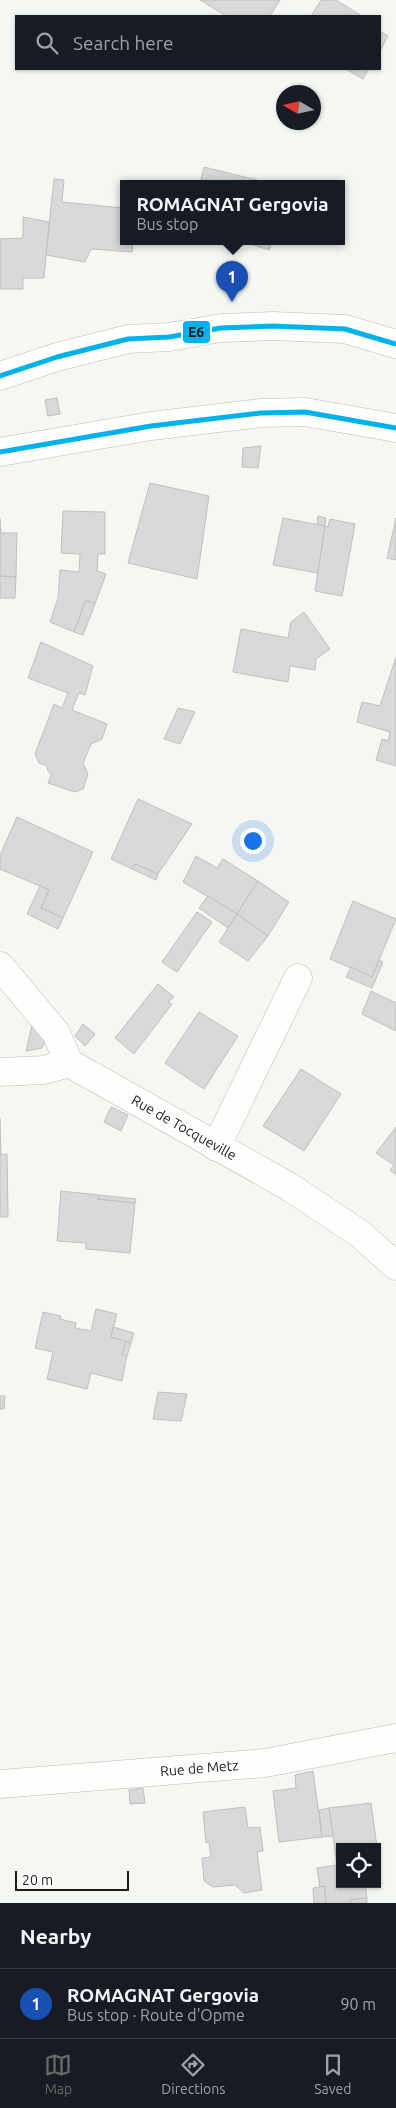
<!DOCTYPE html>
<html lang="en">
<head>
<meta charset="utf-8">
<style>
  body { margin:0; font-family:Ubuntu,sans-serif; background:#242831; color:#f1f3f6 }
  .controls { position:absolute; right:15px; bottom:15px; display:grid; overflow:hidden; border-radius:0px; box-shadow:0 1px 4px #0004 }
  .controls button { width:45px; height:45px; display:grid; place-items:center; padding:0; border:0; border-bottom:1px solid #363941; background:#171b24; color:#f1f3f6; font:25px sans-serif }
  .compass { position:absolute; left:276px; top:85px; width:45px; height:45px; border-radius:50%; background:#171b24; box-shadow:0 1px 4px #0004; rotate:279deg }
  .scale { position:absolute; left:15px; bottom:12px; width:114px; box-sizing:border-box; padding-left:5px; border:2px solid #1a1d19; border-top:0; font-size:14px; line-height:18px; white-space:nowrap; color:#1a1d19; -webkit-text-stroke:4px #fff; paint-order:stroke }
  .you { position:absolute; left:252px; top:840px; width:18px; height:18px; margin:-12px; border:4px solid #fff; border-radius:50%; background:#1a73e8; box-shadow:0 0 0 8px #1a73e833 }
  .badge { display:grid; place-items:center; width:32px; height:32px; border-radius:50%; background:#676a65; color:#fff; font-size:16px; font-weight:700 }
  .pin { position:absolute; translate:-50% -41px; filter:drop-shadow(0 1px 2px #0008) }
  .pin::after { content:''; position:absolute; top:26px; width:18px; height:15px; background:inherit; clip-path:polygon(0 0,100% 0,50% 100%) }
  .popup { position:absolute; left:120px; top:180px; width:225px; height:65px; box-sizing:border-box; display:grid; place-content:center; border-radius:0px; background:#171b24; filter:drop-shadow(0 1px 4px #0005); font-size:16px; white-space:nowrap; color:#9ea1a6 }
  .popup b { font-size:19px; color:#f1f3f6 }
  .popup::after { content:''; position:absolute; left:50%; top:100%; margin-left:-10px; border:10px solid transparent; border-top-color:#171b24 }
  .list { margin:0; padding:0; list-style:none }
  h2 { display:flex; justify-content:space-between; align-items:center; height:65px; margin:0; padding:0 20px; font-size:21px }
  h2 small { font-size:16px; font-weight:400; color:#9ea1a6 }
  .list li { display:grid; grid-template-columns:32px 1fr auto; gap:15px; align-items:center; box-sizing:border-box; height:70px; padding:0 20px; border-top:1px solid #363941 }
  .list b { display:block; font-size:19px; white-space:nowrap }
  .list p { margin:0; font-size:16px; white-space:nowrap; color:#9ea1a6 }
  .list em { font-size:16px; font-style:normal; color:#9ea1a6 }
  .icon { flex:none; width:28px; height:28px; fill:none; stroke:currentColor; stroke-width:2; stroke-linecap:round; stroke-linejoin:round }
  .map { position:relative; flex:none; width:396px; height:1903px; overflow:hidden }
  .search { position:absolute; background:#171b24; box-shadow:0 1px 4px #0004; left:15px; right:15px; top:15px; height:55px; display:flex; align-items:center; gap:12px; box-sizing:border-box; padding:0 18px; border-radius:0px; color:#9ea1a6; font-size:19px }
  .sheet { height:135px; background:#171b24 }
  nav { display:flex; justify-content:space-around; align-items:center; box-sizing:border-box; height:70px; border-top:1px solid #363941; background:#171b24; font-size:14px; color:#9ea1a6 }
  nav a { display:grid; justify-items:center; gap:2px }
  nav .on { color:#676a65 }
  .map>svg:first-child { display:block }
  .building { fill:#d8d9d8; stroke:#bfc0bf }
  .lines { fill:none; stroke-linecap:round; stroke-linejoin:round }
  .minor-casing { stroke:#babdb8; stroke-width:29 }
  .secondary-casing { stroke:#babdb8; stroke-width:29 }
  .minor { stroke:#fefefd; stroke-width:28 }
  .secondary { stroke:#fefefd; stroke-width:28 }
  .bus-1-casing { stroke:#fff; stroke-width:9 }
  .bus-1 { stroke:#00b2ec; stroke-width:5 }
  .labels { text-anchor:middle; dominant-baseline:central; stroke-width:4; stroke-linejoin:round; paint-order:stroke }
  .street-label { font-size:14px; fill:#1a1d19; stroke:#fff }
  .line-badge { stroke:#fff; stroke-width:2 }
  .pale-badge-label { font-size:14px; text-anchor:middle; font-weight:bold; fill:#111 }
</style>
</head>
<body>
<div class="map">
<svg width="396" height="1903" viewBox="0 0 396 1903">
  <rect width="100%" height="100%" fill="#f5f8f2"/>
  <g class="building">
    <polygon points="200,0 280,0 270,16 226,16"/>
    <polygon points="321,0 336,0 360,15 359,16 311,16"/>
    <polygon points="380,31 388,36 380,51"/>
    <polygon points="346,69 369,69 363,79"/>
    <polygon points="204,167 269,183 200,183"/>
    <polygon points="54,179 64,180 62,202 123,208 123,241 133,241 132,252 91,249 85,262 46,255"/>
    <polygon points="23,217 49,222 44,278 23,278 23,289 0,289 0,239 23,238"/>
    <polygon points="241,241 273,241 269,250"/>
    <polygon points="57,398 60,414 48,416 45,400"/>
    <polygon points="261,446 258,468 242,467 243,448"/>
    <polygon points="150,483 209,496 197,579 128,563"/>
    <polygon points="63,511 105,512 105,554 98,554 97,571 106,574 95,604 86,600 74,632 50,622 58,598 60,570 79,572 80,554 61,553"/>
    <polygon points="318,516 326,518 325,526 317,525"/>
    <polygon points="0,518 1,533 17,533 16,577 0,576"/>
    <polygon points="283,518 325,526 318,573 273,565"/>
    <polygon points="396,518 396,560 387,558"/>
    <polygon points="330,519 355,524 342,596 315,591 325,526 328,527"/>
    <polygon points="0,576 16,577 15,598 0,598"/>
    <polygon points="86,600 95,604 83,635 74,632"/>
    <polygon points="304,612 330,649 316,659 315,670 290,666 288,682 233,672 241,629 288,638 291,622"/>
    <polygon points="41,642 93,666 85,695 79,693 72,710 107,724 102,739 91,744 83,763 88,774 83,789 75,792 48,783 51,775 48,771 47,766 39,763 35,754 54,704 62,708 68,693 28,678"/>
    <polygon points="396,657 396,766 376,760 382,739 388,741 390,732 357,722 362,702 380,706"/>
    <polygon points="178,708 195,712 180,744 164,739"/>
    <polygon points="138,799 192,824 158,874 135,864 132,869 111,859"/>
    <polygon points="17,817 93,852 63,918 41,908 49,890 0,869 0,855"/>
    <polygon points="196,856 217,868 223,859 258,881 237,914 183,882"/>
    <polygon points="135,864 158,874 156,880 132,869"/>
    <polygon points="258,881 289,902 268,936 237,914"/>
    <polygon points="40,886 49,890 41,908 63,918 58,929 27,914"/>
    <polygon points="208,896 237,914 228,928 199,908"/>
    <polygon points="353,901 396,919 372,977 330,959"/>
    <polygon points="197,912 212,922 177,972 162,962"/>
    <polygon points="237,914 268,936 248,961 219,942"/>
    <polygon points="379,960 383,962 372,988 346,977 351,967 372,977"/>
    <polygon points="158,984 174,997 168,1002 172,1004 134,1054 115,1038"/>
    <polygon points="371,991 396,1003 396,1031 362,1014"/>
    <polygon points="199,1012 238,1036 204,1089 165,1063"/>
    <polygon points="83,1024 95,1034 85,1046 75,1036"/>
    <polygon points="32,1025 45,1041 42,1048 26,1051"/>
    <polygon points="301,1069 341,1094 304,1151 263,1126"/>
    <polygon points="111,1107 128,1115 121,1131 104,1122"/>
    <polygon points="0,1118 1,1155 7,1154 8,1217 0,1217"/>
    <polygon points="396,1127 396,1175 390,1170 394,1165 376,1153"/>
    <polygon points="61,1191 99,1195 98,1199 135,1203 130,1253 86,1249 86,1243 57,1241"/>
    <polygon points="99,1195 136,1199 135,1203 98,1199"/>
    <polygon points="96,1309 117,1314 111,1337 126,1341 122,1355 127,1356 122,1381 91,1373 87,1389 47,1379 53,1352 35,1348 43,1312 61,1316 60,1319 76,1323 75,1328 91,1331"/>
    <polygon points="113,1327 134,1333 131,1343 111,1337"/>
    <polygon points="126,1341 131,1343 127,1356 122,1355"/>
    <polygon points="158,1392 187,1394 181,1421 153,1419"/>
    <polygon points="0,1396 5,1396 4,1409 0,1409"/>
    <polygon points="313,1771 322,1837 279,1842 273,1791 296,1788 295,1775"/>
    <polygon points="143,1788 145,1803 130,1804 129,1790"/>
    <polygon points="371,1803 377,1847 340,1847 340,1884 365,1884 367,1898 350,1900 350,1903 326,1903 324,1886 320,1887 317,1868 337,1865 329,1808"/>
    <polygon points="245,1807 248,1828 260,1827 263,1851 257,1852 262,1890 244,1893 235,1885 213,1887 204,1881 202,1858 211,1857 209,1842 206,1843 203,1812"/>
    <polygon points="329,1808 333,1836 322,1837 319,1810"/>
    <polygon points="324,1886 326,1903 314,1903 313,1888"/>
    <polygon points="367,1898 367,1903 350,1903 350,1900"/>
  </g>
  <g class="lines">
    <g class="minor-casing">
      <g id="minor">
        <path id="s1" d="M0 966 56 1033 69 1063 288 1186 360 1234 396 1266"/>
        <polyline points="0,1072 44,1070 69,1063"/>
        <polyline points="216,1147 298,978"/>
        <path id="s2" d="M0 1784 265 1763 396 1738"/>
      </g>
    </g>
    <g class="secondary-casing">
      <g id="secondary">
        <polyline points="0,376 57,357 128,339 169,337 221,328 273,326 345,329 396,344"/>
        <polyline points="0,452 151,426 261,413 305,412 396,428"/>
      </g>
    </g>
    <use href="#minor" class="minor"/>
    <use href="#secondary" class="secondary"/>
    <g class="bus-1-casing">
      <g id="bus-1">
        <polyline points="0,376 57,357 128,339 169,337 221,328 273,326 345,329 396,344"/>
        <polyline points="0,452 151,426 261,413 305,412 396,428"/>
      </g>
    </g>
    <use href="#bus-1" class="bus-1"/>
  </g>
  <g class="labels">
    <g class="street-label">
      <text stroke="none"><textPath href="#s1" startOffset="252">Rue de Tocqueville</textPath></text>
      <text stroke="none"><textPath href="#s2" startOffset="200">Rue de Metz</textPath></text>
    </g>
  </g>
  <rect class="line-badge" x="182" y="320" width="29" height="24" rx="5" fill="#00b2ec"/>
  <g class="pale-badge-label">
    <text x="196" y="337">E6</text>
  </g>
</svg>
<div class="controls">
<button><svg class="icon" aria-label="locate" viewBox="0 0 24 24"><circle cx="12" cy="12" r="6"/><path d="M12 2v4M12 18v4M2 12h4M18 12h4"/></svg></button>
</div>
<svg class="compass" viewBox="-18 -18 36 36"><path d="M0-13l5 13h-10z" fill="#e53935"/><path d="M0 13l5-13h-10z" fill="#9ea1a6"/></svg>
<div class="scale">20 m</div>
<div class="you"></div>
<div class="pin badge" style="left:232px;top:302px;background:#1a4fb4">1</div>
<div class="popup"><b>ROMAGNAT Gergovia</b>Bus stop</div>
<div class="search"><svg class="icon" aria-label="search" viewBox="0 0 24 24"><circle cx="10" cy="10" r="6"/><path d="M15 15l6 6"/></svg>Search here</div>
</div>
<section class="sheet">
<h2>Nearby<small></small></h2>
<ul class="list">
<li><span class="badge" style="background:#1a4fb4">1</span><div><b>ROMAGNAT Gergovia</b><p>Bus stop · Route d'Opme</p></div><em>90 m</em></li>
</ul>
</section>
<nav>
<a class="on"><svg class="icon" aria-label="map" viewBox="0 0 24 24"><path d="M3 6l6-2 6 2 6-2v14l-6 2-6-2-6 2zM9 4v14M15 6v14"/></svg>Map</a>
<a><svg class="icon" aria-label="directions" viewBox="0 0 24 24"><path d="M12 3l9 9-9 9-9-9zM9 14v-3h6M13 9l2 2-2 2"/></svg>Directions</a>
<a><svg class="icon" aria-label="saved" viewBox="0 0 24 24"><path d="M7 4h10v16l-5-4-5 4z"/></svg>Saved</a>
</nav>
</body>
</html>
